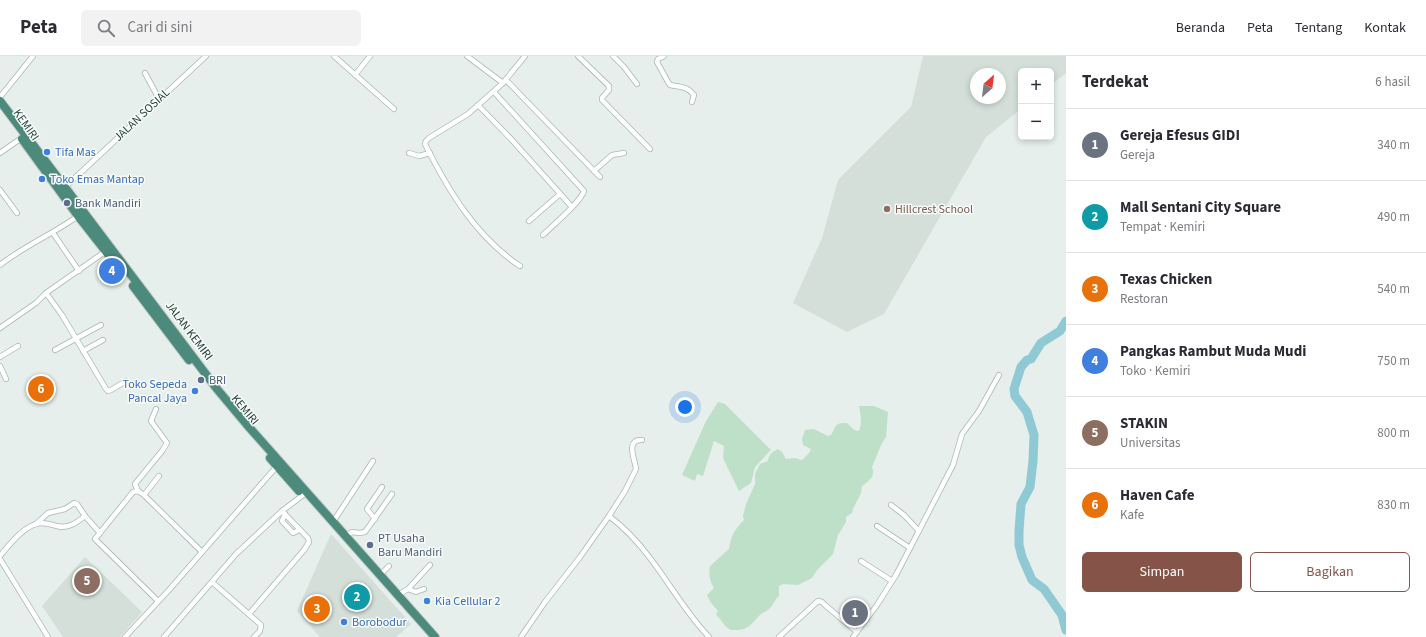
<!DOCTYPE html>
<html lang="id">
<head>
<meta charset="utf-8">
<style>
  body { margin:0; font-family:"Source Sans 3",sans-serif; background:#f2f2f3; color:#2b2b33 }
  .controls { position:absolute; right:12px; top:12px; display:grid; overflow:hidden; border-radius:6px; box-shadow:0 2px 6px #0003 }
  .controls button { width:36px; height:36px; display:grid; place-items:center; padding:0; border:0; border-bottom:1px solid #e1e1e2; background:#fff; color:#2b2b33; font:20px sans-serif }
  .compass { position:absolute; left:970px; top:12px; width:36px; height:36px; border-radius:50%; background:#fff; box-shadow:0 2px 6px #0003; rotate:28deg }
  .you { position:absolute; left:685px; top:351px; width:14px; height:14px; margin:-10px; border:3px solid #fff; border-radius:50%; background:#1a73e8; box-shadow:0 0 0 6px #1a73e833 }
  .badge { display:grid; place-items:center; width:26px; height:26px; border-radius:50%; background:#855347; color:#fff; font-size:13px; font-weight:700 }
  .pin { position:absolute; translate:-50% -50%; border:2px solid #fff; box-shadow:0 1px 4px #0006 }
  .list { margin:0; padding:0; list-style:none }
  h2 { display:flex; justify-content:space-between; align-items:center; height:52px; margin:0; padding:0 16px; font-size:17px }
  h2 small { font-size:13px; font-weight:400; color:#7c7c81 }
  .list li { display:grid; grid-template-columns:26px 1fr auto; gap:12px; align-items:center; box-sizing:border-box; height:72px; padding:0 16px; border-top:1px solid #e1e1e2 }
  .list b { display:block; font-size:15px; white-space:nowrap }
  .list p { margin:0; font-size:13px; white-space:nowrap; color:#7c7c81 }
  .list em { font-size:13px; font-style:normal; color:#7c7c81 }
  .actions { display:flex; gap:8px; padding:12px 16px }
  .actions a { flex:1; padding:9px 0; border:1px solid #855347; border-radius:6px; text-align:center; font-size:14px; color:#855347 }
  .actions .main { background:#855347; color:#fff }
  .icon { flex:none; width:22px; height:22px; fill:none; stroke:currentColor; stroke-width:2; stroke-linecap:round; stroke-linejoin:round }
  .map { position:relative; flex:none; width:1066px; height:581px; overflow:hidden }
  header { display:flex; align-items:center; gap:24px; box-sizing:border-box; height:56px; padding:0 20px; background:#fff; border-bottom:1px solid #e1e1e2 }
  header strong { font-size:19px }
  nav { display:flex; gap:22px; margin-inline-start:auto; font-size:14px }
  .search { width:280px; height:36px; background:#f2f2f3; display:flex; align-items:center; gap:10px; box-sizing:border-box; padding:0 14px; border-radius:6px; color:#7c7c81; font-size:15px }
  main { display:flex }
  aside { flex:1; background:#fff }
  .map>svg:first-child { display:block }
  .built { fill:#d4dfda; fill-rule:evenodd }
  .green { fill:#bfe0c8 }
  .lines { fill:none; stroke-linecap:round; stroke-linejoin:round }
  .river { stroke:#8ec9d4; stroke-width:9 }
  .minor-casing { stroke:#a8b8b2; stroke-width:6 }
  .trunk-casing { stroke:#c2cac8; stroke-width:10 }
  .minor { stroke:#fff; stroke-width:4.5 }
  .trunk { stroke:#4c8a7c; stroke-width:8 }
  .shop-dot { fill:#3f7fe0; stroke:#f7fbf9; stroke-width:1.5 }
  .service-dot { fill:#5c6f8a; stroke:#f7fbf9; stroke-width:1.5 }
  .education-dot { fill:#8d6e63; stroke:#f7fbf9; stroke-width:1.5 }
  .labels { text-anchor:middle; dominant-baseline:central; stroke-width:3; stroke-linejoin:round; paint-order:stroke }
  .street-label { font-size:12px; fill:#24423a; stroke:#f7fbf9 }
  .shop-label { font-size:12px; fill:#366cbe; stroke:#f7fbf9; text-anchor:start }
  .service-label { font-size:12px; fill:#4e5e75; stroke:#f7fbf9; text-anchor:start }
  .education-label { font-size:12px; fill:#785e54; stroke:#f7fbf9; text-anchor:start }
</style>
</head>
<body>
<header>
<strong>Peta</strong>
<div class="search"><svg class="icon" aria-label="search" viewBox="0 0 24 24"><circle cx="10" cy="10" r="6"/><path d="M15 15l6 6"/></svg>Cari di sini</div>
<nav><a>Beranda</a><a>Peta</a><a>Tentang</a><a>Kontak</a></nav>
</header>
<main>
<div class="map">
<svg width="1066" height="581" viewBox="0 0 1066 581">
  <rect width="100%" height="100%" fill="#e6efeb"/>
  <g class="built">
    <path d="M923 0H1066V17L1051 29V15H1021V53L986 81 884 258 847 276 793 247 822 182 838 124 911 51ZM976 18H1000V42H976Z"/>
    <polygon points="331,478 411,568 396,581 320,581 297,555"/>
    <polygon points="85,501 142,556 120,581 63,581 42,550"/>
  </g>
  <g class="green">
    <polygon points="718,346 725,348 771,394 755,411 751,427 739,435 723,402 724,390 714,385 703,420 697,418 695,425 682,419 706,365"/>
    <path d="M859 350H874L888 356 886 381 882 387 872 411C876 420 869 425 862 430L861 437 853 453 852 457 846 461V466L838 479 833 498 817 514 812 522 798 529 783 528 779 530V540C774 544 773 550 769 553 767 555 764 556 761 558 750 569 749 575 731 574L726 571 716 558 718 555 711 547 707 539 714 532C710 526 708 517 710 510L729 493C731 480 734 474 744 464L743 460 746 448 755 428V418L760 408 768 405C769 398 772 396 778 393L782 396 786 403 795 402 802 404 809 397 811 393 803 389 802 383 805 374 814 373 828 380 831 379C837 370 833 367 847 367L854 374 859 375C862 367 861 359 859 350Z"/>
  </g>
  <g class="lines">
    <polyline class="river" points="1066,265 1060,275 1041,287 1031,303 1027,304 1021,311 1014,333 1015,340 1027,356 1034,379 1033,405 1030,431 1021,448 1019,475 1019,489 1022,501 1032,524 1044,533 1051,543 1062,559 1066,574"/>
    <g class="minor-casing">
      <g id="minor">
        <polyline points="334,0 394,53"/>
        <polyline points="467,0 503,27 525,0"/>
        <polyline points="578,0 609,30 609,34 602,42 602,44 650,93"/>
        <polyline points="613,0 624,11 637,28"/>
        <path d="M664 0 658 3 657 6 668 26 670 29C680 31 687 30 694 39L692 46"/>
        <polyline points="145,17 159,43"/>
        <polyline points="355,19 370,0"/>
        <polyline points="506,24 600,121"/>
        <path d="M503 27 468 58 429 82 426 85 425 88C448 134 476 181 520 210"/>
        <path d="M494 36 584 135C580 147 552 170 543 179"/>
        <polyline points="0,41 33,0"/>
        <polyline points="478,49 512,84 572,151"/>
        <polyline points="0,97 23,81"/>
        <polyline points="409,97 419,100 430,97"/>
        <polyline points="594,115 612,99 624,97"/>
        <polyline points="64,132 206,0"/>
        <polyline points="0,134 17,157"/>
        <polyline points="529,165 560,138"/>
        <polyline points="53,177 79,215"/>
        <path d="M0 209C24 190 53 178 78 160"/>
        <polyline points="46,237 62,259 106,333 108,335 111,334 126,325"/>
        <polyline points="0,272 36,247 46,237 106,195"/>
        <polyline points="55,294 101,269"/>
        <polyline points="83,295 103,284"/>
        <polyline points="0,301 18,290"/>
        <polyline points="0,310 6,323"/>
        <polyline points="138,435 135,428 162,395 167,387 151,365 156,353"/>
        <polyline points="144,439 159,420"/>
        <polyline points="891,449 904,459 919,475"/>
        <polyline points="285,458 282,465 293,477 299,474"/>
        <path d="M609 460C625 472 638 486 650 502 670 528 686 557 709 581"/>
        <polyline points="375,463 367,453 382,431"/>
        <polyline points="333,466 373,405"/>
        <polyline points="36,468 48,457 65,453 74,447 77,448 85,460"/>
        <polyline points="877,470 910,492"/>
        <polyline points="345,480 352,476 359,477 365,476 392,438"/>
        <path d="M0 500C9 489 25 468 41 467 46 467 52 469 57 470 68 473 76 467 85 460L100 477"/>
        <polyline points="0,503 48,581"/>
        <polyline points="861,505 892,525"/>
        <polyline points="380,519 389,510"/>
        <polyline points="212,526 261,569 260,575 254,581"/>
        <polyline points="408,533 416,536 424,533"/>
        <polyline points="398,539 408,533 430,509"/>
        <polyline points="158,545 95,483 133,436 138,435 144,439 202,496"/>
        <polyline points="249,558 304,494 309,486 308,482 282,455"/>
        <polyline points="125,581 169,534 277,410"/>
        <polyline points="164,581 236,498 282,455 307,436"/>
        <path d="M521 581 545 546 580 501 609 460 625 435 636 413C635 404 625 383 642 384"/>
        <polyline points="779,581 818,545 822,546 825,549 857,576"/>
        <polyline points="853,581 877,549 896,519 953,409 962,378 979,355 999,319"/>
      </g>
    </g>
    <g class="trunk-casing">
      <g id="trunk">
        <polyline points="0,45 217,333 248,370 435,581"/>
        <polyline points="22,83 78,160 111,202"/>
        <polyline points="133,230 189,304"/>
        <polyline points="270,402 299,435"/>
      </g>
    </g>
    <use href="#minor" class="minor"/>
    <use href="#trunk" class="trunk"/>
  </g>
  <g class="shop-dot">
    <circle cx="47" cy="96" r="4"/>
    <circle cx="42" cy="123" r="4"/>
    <circle cx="195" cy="335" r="4"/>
    <circle cx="427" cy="545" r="4"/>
    <circle cx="344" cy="566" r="4"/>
  </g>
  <g class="service-dot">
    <circle cx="67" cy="147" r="4"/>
    <circle cx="201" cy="324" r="4"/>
    <circle cx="370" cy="489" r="4"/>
  </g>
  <circle class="education-dot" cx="887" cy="153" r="4"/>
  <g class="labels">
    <g class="street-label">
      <text transform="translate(142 59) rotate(-43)">JALAN SOSIAL</text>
      <text transform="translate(26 69) rotate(55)">KEMIRI</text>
      <text transform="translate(189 275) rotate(53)">JALAN KEMIRI</text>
      <text transform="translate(245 354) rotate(50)">KEMIRI</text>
    </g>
    <g class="shop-label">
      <text x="55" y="96">Tifa Mas</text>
      <text x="50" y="123">Toko Emas Mantap</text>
      <text x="187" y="328" text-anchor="end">Toko Sepeda<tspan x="187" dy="14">Pancal Jaya</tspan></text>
      <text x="435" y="545">Kia Cellular 2</text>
      <text x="352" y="566">Borobodur</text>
    </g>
    <g class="service-label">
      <text x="75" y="147">Bank Mandiri</text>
      <text x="209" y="324">BRI</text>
      <text x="378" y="482">PT Usaha<tspan x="378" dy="14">Baru Mandiri</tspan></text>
    </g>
    <g class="education-label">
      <text x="895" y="153">Hillcrest School</text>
    </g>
  </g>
</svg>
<div class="controls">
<button>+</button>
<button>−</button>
</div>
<svg class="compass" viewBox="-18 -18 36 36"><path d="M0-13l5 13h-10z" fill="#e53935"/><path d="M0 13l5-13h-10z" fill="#7c7c81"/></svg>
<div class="you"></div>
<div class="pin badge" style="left:855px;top:557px;background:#6b7280">1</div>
<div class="pin badge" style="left:357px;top:541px;background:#0f9aa8">2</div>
<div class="pin badge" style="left:317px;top:553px;background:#e8710a">3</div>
<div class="pin badge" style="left:112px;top:215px;background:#3f7fe0">4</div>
<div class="pin badge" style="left:87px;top:525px;background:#8d6e63">5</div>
<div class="pin badge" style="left:41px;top:333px;background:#e8710a">6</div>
</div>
<aside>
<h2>Terdekat<small>6 hasil</small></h2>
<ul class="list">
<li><span class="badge" style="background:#6b7280">1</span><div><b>Gereja Efesus GIDI</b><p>Gereja</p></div><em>340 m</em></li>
<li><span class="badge" style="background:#0f9aa8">2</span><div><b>Mall Sentani City Square</b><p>Tempat · Kemiri</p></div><em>490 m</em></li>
<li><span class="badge" style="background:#e8710a">3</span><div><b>Texas Chicken</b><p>Restoran</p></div><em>540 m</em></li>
<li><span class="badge" style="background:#3f7fe0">4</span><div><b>Pangkas Rambut Muda Mudi</b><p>Toko · Kemiri</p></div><em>750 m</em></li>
<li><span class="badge" style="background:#8d6e63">5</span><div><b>STAKIN</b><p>Universitas</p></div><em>800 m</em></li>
<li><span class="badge" style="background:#e8710a">6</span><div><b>Haven Cafe</b><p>Kafe</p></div><em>830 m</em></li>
</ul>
<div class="actions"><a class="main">Simpan</a><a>Bagikan</a></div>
</aside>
</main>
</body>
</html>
